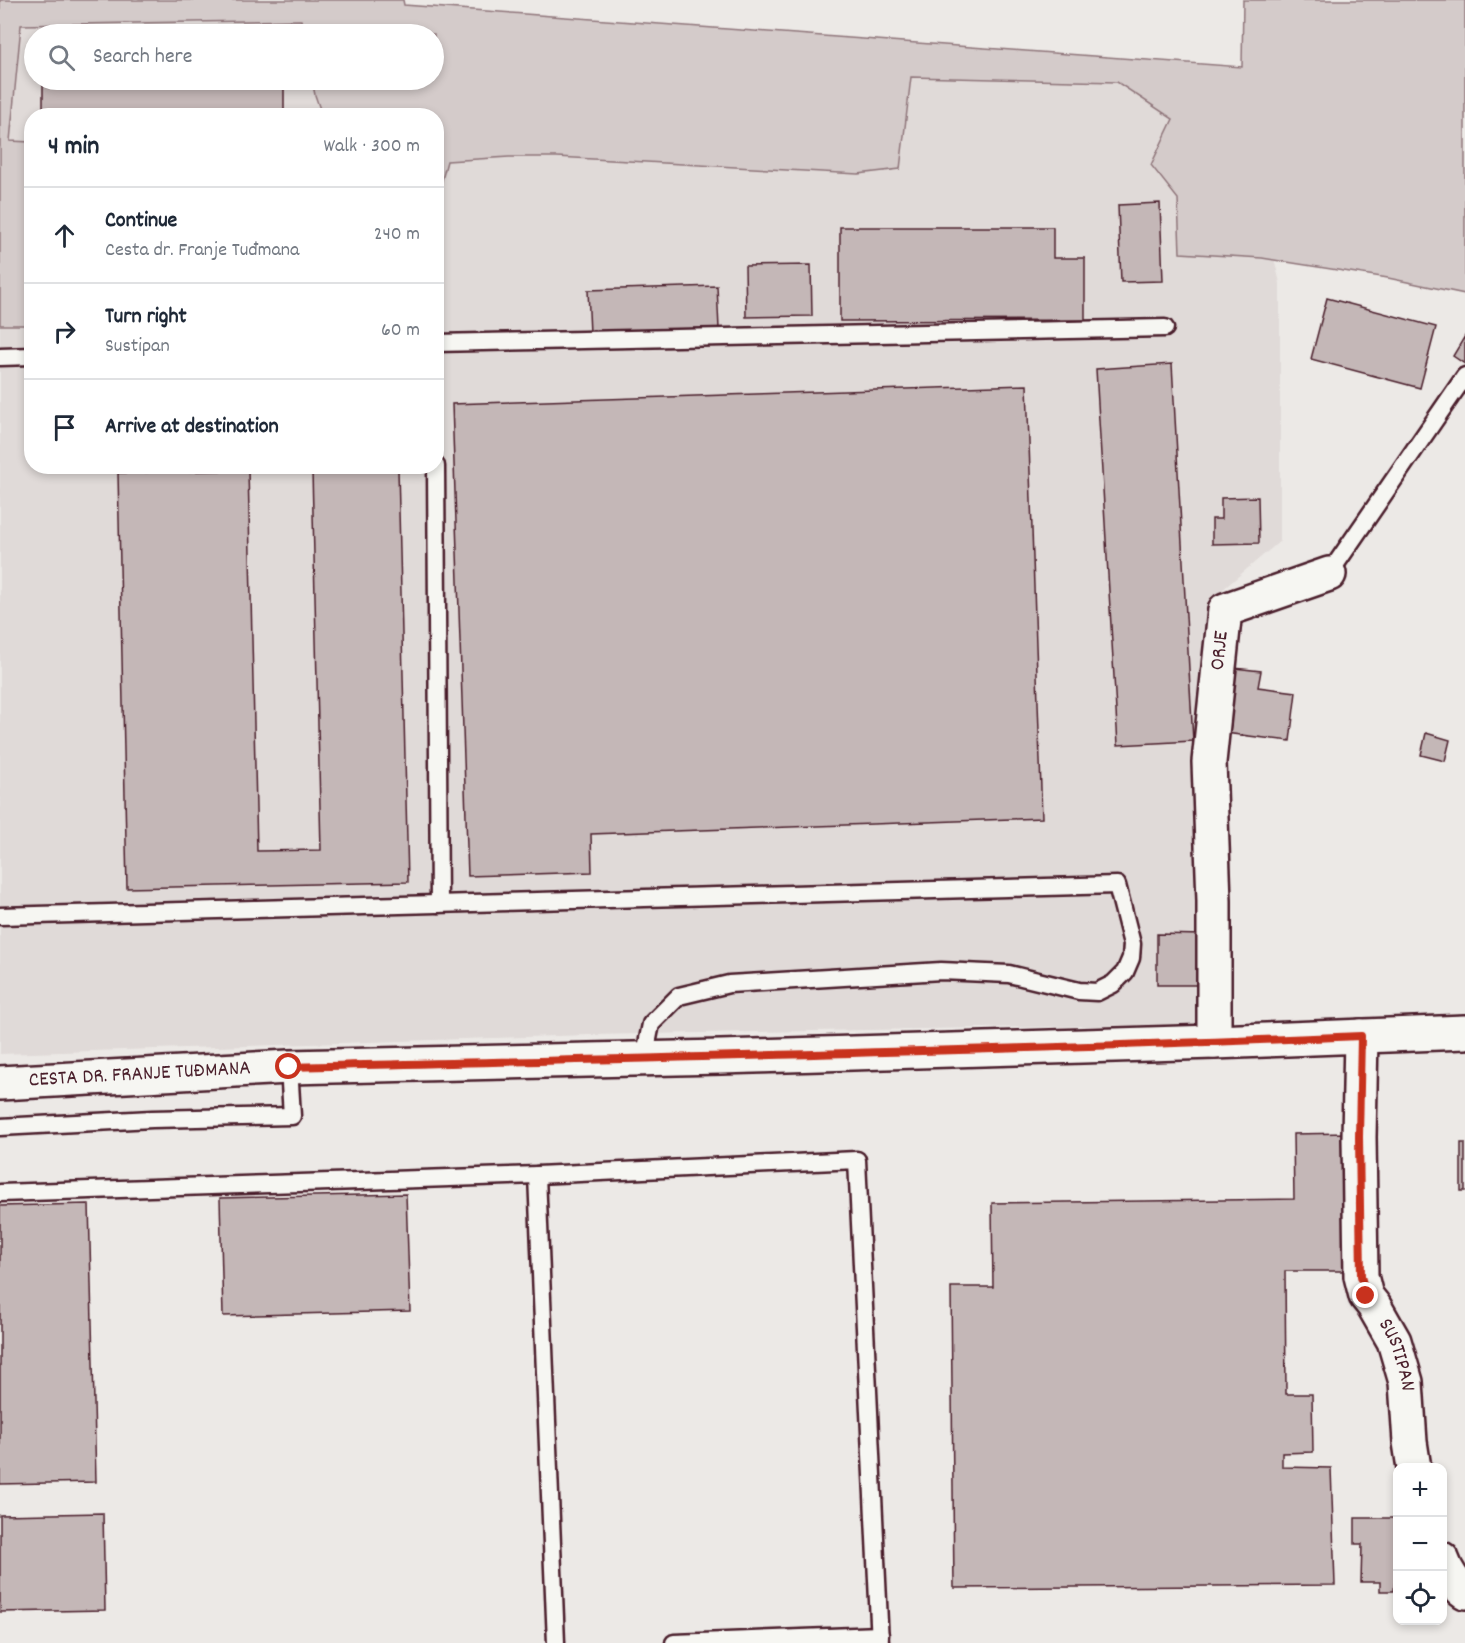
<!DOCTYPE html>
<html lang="en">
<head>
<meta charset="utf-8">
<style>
  body { margin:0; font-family:Dekko,sans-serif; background:#f6f6f7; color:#1f2937 }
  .controls { position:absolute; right:18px; bottom:18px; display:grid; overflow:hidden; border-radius:12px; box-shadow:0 3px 9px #0003 }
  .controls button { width:54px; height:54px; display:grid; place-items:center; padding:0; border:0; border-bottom:2px solid #e0e1e3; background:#fff; color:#1f2937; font:30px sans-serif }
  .stop { position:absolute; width:18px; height:18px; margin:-14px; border:4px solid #c8321e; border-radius:50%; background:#fff }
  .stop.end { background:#c8321e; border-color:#fff; box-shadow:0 2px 6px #0008 }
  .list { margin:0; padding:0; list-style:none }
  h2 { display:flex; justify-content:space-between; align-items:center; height:78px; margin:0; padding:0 24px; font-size:26px }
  h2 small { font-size:20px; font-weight:400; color:#747a83 }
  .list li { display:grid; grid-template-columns:39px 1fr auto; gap:18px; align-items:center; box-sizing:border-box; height:96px; padding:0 24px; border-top:2px solid #e0e1e3 }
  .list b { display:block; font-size:22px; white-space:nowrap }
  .list p { margin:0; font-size:20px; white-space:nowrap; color:#747a83 }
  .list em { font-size:20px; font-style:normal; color:#747a83 }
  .icon { flex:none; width:33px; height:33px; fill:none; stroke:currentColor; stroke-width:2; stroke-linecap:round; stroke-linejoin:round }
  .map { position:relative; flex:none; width:1465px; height:1643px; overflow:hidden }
  .search { position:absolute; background:#fff; box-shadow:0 3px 9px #0003; left:24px; top:24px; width:420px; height:66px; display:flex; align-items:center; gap:15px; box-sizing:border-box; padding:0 21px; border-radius:33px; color:#747a83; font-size:22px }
  .panel { position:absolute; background:#fff; box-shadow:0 3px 9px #0003; left:24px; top:108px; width:420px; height:366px; border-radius:24px }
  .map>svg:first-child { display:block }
  .built { fill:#e0dad8; fill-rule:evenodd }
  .green { fill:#d4cbca; stroke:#8f757a; stroke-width:1.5 }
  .building { fill:#c4b7b7; stroke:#4a1f2b; stroke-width:1.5 }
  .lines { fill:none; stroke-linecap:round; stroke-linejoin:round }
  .lane-casing { stroke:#4a1f2b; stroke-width:21 }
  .street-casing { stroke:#4a1f2b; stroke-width:38 }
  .secondary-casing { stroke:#4a1f2b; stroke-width:38 }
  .lane { stroke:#f6f6f2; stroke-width:16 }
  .street { stroke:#f6f6f2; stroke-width:33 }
  .secondary { stroke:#f6f6f2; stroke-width:33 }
  .route { stroke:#c8321e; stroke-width:8 }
  .labels { text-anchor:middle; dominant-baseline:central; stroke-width:4.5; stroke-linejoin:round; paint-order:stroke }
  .street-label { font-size:21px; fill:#4a1f2b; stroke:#f6f6f2 }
</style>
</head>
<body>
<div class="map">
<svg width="1465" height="1643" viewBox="0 0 1465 1643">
  <rect width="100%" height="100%" fill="#ece9e6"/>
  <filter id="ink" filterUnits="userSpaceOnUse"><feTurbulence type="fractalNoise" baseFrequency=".0167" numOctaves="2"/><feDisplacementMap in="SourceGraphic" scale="12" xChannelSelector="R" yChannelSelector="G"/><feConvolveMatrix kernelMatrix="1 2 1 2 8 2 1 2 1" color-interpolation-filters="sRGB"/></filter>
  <g filter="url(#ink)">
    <path class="built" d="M403 5 1228 66 1280 283V541L1221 591 1202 633 1207 1024 590 1035 0 1054V26ZM34 34H434V80H34ZM32 116H436V466H32Z"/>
    <polygon class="green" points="0,0 403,0 404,5 1242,67 1243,0 1465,0 1465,294 1388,278 1262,258 1180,253 1178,199 1151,165 1173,119 1117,82 911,77 900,169 858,174 557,157 509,157 447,161 437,199 436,116 322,115 315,95 312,80 434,80 434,34 304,34 301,20 21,25 10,141 31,142 31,325 0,325"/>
    <g class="building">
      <polygon points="43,80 284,80 284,111 43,116"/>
      <polygon points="1160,203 1163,281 1121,282 1118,205"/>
      <polygon points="840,227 1053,227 1053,258 1085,258 1085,320 840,321"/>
      <polygon points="811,265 812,316 746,317 745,266"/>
      <polygon points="717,286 719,329 590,333 588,290"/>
      <polygon points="1327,298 1436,327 1420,388 1311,359"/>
      <polygon points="1465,336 1465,364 1453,356"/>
      <polygon points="1172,364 1193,741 1118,745 1096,369"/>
      <polygon points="1027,385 1042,818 591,834 592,872 468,876 452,404"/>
      <polygon points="398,469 408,882 127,888 118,473 248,470 257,851 321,850 312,471"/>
      <polygon points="1258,497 1259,543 1212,544 1212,519 1221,519 1221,498"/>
      <polygon points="1234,668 1261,671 1258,687 1296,692 1290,741 1225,733"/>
      <polygon points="1426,733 1450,740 1445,761 1421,755"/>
      <polygon points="1157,934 1202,935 1202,985 1157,985"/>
      <polygon points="1349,1133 1351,1271 1285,1271 1286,1394 1312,1394 1313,1452 1282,1453 1282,1467 1331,1468 1335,1585 954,1588 951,1287 993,1287 992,1203 1294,1199 1293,1134"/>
      <rect x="1461" y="1143" width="4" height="48"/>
      <polygon points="406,1194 410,1311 223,1316 220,1198"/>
      <polygon points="89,1204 96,1482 0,1484 0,1206"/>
      <polygon points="103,1513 105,1610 0,1612 0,1515"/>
      <polygon points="1355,1518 1398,1518 1398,1579 1395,1579 1394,1591 1380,1591 1380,1582 1361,1582 1362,1544 1355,1544"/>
    </g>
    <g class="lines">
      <g class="lane-casing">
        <g id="lane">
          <polyline points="436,343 1165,328"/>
          <polyline points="0,357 32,356"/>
          <polyline points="436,466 439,904"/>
          <polyline points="1329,574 1465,376"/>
          <polyline points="0,916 1117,885 1132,944 1131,958 1125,972 1113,984 1097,992 1079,991 1009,974 941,971 729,984 679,996 651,1024 644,1059"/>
          <polyline points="0,1127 152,1119 292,1116 289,1067"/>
          <polyline points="537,1175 556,1643"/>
          <polyline points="0,1193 537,1175 857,1160 880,1643"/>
          <polyline points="674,1643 880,1635"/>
        </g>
      </g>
      <g class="street-casing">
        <g id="street">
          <path id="s1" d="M1361 1036 1359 1137 1361 1276 1366 1296 1374 1306 1394 1341 1406 1382 1410 1442 1414 1468"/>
          <path id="s2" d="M1214 1042V901L1209 762 1225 610 1329 574"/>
          <path d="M1442 1559C1446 1571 1455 1585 1465 1592"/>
        </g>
      </g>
      <g class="secondary-casing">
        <g id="secondary">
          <path id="s3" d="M0 1083 289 1067 721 1057 1214 1042 1465 1032"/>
        </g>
      </g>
      <use href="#lane" class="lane"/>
      <use href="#street" class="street"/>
      <use href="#secondary" class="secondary"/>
    </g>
  </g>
  <g class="lines" filter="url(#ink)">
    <path class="route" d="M289 1067C647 1058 1004 1051 1361 1036L1359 1137 1361 1276 1366 1296"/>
  </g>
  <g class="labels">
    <g class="street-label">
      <text stroke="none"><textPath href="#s2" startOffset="392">ORJE</textPath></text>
      <text stroke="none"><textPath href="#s3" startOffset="140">CESTA DR. FRANJE TUĐMANA</textPath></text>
      <text stroke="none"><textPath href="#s1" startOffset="328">SUSTIPAN</textPath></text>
    </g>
  </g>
</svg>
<div class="controls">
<button>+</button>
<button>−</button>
<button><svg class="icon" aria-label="locate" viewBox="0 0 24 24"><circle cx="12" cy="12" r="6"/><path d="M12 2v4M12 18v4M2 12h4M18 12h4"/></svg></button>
</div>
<div class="stop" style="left:289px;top:1067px"></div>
<div class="stop end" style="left:1366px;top:1296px"></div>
<div class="search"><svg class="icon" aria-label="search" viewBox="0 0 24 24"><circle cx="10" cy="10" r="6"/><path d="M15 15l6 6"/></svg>Search here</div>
<section class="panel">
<h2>4 min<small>Walk · 300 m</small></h2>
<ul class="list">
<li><svg class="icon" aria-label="ahead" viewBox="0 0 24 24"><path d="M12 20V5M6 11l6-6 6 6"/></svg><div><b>Continue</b><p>Cesta dr. Franje Tuđmana</p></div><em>240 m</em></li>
<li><svg class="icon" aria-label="right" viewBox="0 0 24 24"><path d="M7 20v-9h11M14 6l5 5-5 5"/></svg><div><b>Turn right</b><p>Sustipan</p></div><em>60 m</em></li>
<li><svg class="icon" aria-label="arrive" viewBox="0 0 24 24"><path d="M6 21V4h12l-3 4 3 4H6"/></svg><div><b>Arrive at destination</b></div></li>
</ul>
</section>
</div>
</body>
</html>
